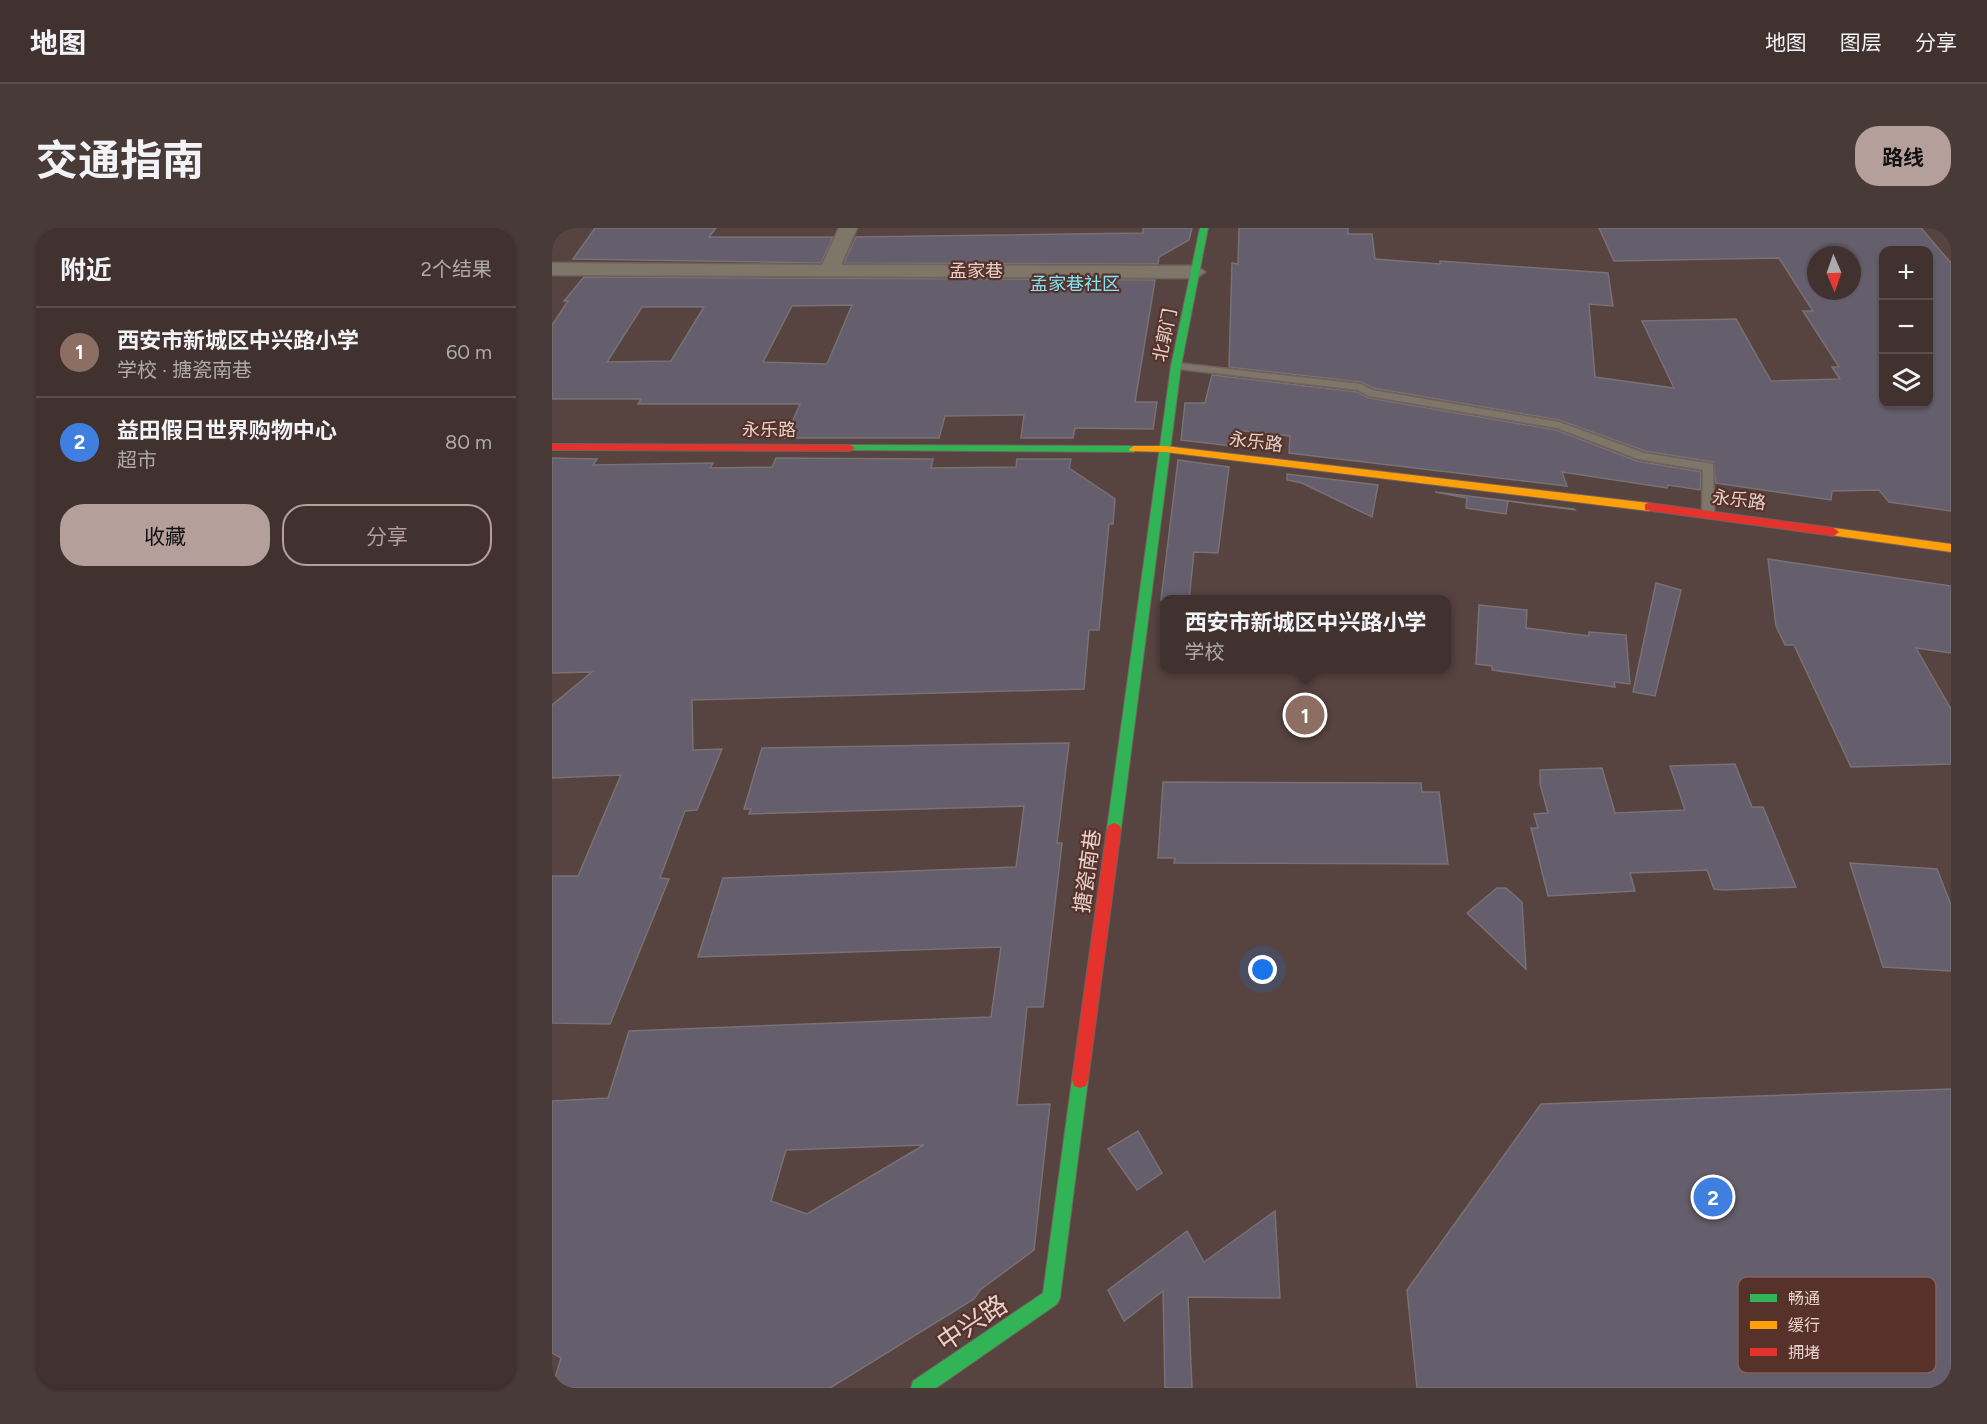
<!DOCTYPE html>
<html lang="zh">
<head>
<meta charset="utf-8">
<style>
  body { margin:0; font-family:Figtree,"Noto Sans SC",sans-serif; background:#483a37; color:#f1f3f6 }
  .controls { position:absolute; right:18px; top:18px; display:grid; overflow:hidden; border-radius:12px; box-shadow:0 2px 4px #0004 }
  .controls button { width:54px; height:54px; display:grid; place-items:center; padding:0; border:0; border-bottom:2px solid #5a4d4b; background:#41322f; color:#f1f3f6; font:30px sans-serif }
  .compass { position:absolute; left:1255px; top:18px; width:54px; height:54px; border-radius:50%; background:#41322f; box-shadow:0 2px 4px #0004; rotate:178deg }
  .you { position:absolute; left:711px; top:742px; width:21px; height:21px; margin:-15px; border:4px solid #fff; border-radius:50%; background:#1a73e8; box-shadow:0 0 0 9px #1a73e833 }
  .badge { display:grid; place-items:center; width:39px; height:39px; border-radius:50%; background:#b59f9b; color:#fff; font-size:20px; font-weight:700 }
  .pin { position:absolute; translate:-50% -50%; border:3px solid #fff; box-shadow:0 2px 6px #0006 }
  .popup { position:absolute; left:608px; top:367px; width:291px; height:78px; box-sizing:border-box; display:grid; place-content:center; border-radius:12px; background:#41322f; filter:drop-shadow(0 2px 4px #0005); font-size:20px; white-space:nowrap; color:#aeaaaa }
  .popup b { font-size:22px; color:#f1f3f6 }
  .popup::after { content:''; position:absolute; left:50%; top:100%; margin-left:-12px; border:12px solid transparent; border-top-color:#41322f }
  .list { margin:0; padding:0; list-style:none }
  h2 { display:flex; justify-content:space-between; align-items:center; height:78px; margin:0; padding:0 24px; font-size:26px }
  h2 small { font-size:20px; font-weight:400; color:#aeaaaa }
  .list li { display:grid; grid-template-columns:39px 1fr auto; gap:18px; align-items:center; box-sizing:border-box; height:90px; padding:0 24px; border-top:2px solid #5a4d4b }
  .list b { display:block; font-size:22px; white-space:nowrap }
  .list p { margin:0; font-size:20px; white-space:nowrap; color:#aeaaaa }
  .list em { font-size:20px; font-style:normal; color:#aeaaaa }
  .actions { display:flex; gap:12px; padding:18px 24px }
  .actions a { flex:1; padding:14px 0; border:2px solid #b59f9b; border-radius:24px; text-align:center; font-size:21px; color:#b59f9b }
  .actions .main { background:#b59f9b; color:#111 }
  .icon { flex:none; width:33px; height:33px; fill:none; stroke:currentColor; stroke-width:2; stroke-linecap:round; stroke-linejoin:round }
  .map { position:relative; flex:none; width:1399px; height:1160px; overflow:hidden; border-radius:24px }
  header { display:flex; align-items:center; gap:36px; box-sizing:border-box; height:84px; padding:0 30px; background:#41322f; border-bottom:2px solid #5a4d4b }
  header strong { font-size:28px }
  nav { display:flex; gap:33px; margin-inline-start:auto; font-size:21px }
  .intro { display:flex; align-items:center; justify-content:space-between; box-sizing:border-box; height:144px; padding:0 36px }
  h1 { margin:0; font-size:42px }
  .button { padding:15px 27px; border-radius:24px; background:#b59f9b; color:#111; font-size:21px; font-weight:700 }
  main { display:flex; gap:36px; padding:0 36px }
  aside { flex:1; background:#41322f; border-radius:24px; box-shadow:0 2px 4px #0004 }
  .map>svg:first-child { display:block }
  .building { fill:#655e6c; stroke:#787175; stroke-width:1.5; fill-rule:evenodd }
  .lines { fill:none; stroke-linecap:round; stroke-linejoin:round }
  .lane-casing { stroke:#72615d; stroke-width:3 }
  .street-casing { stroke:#72615d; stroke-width:3 }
  .fast-casing { stroke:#72615d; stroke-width:2 }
  .slow-casing { stroke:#72615d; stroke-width:2 }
  .jam-casing { stroke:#72615d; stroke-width:2 }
  .lane { fill:#7e7669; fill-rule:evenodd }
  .street { fill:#7e7669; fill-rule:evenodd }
  .fast { fill:#30b455; fill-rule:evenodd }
  .slow { fill:#ff9f0a; fill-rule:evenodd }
  .jam { fill:#e5322d; fill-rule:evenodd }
  .labels { text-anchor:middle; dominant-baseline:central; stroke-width:4.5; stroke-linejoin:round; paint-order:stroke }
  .far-street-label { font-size:18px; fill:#e8d1cc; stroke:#56322b }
  .far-neighbourhood-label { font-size:18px; fill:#7fe6fa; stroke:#56322b }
  .street-label { font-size:21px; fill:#e8d1cc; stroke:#56322b }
  .near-street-label { font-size:26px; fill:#e8d1cc; stroke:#56322b }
  .key { fill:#56322b; stroke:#82625b; stroke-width:1.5 }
  .key-label { font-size:16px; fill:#e8d1cc }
</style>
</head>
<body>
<header>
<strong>地图</strong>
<nav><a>地图</a><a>图层</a><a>分享</a></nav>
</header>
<div class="intro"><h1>交通指南</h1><a class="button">路线</a></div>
<main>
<aside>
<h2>附近<small>2个结果</small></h2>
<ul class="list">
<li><span class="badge" style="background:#8d6e63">1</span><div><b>西安市新城区中兴路小学</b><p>学校 · 搪瓷南巷</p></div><em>60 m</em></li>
<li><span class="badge" style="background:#3f7fe0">2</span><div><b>益田假日世界购物中心</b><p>超市</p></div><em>80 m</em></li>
</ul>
<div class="actions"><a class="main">收藏</a><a>分享</a></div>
</aside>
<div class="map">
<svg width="1399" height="1160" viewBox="0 0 1399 1160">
  <rect width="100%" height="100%" fill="#57433f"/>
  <g class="building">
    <polygon points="43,0 164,0 157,9 281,9 269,35 21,31"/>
    <polygon points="591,0 640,0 637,12 607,29 606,36 292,35 304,9 591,5"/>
    <path d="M687 0H796V6H820L823 31 888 36V33L1056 45 1061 78 1037 76 1043 149 1122 160 1090 93 1184 91 1219 153 1288 151 1280 139H1287L1251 83H1261L1227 30 1062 33 1047 0H1369L1399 35V283L1337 274 1327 262 1280 263 1279 272 1164 255 1161 234 1093 223 1007 192 821 160 809 154 677 139 680 35 686 36ZM1332 22H1377V176H1332ZM1264 27H1300V63H1264Z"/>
    <path d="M32 49 603 52 583 174H605L601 201 523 200 521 210H469L472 187 393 188 387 210H233L248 176H86L89 171H0V97L16 73H12ZM300 77 275 136 211 134 240 78ZM90 79H152L119 133 55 134Z"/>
    <polygon points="660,147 805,164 817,170 1004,202 1085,233 1149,244 1148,262 1116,257 1115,260 1010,244 1015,258 737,225 738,208 682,202 680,218 629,212 633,175 653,175"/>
    <polygon points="0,230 45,231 41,237 161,235 158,240 220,239 224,230 381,231 379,240 464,239 465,231 519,231 517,240 563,271 561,296 557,296 547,402 537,402 532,461 140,472 141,522 170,521 145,582 133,583 108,650 117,651 58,796 0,795 0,648 26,648 69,547 0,550 0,477 40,444 0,445"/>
    <polygon points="626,232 677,239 666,325 642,324 637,372 609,372"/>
    <polygon points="735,246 826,257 820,289 750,255 735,252"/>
    <polygon points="883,264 1022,281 1023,282 956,273 954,286 914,280 915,270"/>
    <polygon points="1216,331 1399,358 1399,425 1364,420 1399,481 1399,536 1299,539 1242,417 1233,417 1224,398"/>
    <polygon points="1104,355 1129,362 1103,468 1081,464"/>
    <polygon points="927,377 975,382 974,400 1037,408 1037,404 1074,407 1078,456 1062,454 1063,459 1041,456 940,442 940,438 924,436"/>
    <path d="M517 515 505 615H510L491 779H475L465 877 498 876 482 1022 428 1062 422 1071 278 1160H0L9 1130 0 1125V873L56 870 77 803 439 789 449 719 146 729 171 650 464 639 472 578 197 586 199 581H192L210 520ZM372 917 255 986 219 973 234 922Z"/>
    <polygon points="1183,536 1200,579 1211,579 1244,659 1172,662 1162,661 1155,642 1078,645 1083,663 996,668 979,600 986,600 982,586 996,585 988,556 988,542 1050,540 1063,585 1133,582 1118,538"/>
    <polygon points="611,554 869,555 870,564 887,564 896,636 622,635 623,630 606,630"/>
    <polygon points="1298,635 1385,641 1399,677 1399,743 1331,739"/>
    <polygon points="945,660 954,660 970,674 974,741 915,685"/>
    <polygon points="1399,861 1399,1160 865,1160 855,1062 989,876"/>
    <polygon points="586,903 610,945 585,962 556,921"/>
    <polygon points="723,983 728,1070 636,1069 640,1160 613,1160 611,1063 572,1093 556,1062 635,1003 652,1034"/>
  </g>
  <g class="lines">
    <g class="lane-casing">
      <polygon id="lane" points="624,135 809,156 820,162 1007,194 1092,225 1161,236 1162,286 1156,290 1150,286 1151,242 1086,231 1005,200 817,168 806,162 620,140 619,138"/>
    </g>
    <g class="street-casing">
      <polygon id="street" points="287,0 305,0 289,37 644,38 653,44 644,50 0,47 0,35 270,37"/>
    </g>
    <g class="fast-casing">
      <g id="fast">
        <polygon points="648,0 656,0 629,138 569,601 567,605 562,607 557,605 555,601 619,138"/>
        <polygon points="298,217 582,218 587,221 582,224 294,222 293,220"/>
        <polygon points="528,844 534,846 536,852 508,1070 505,1076 384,1160 359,1160 361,1153 491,1065 520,852 522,846"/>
      </g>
    </g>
    <g class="slow-casing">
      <g id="slow">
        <polygon points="582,218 613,218 1097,275 1102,279 1097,283 613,224 578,223 577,221"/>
        <polygon points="1282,300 1399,316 1399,324 1278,307 1278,301"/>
      </g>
    </g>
    <g class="jam-casing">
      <g id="jam">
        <polygon points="0,216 298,217 303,220 298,223 0,222"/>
        <polygon points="1097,275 1282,300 1287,304 1282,308 1093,282 1093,276"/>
        <polygon points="562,595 567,597 569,601 536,852 534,858 528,860 522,858 520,852 555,601 557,597"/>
      </g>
    </g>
    <use href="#lane" class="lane"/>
    <use href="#street" class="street"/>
    <use href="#fast" class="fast"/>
    <use href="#slow" class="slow"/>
    <use href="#jam" class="jam"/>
  </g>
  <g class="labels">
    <g class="far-street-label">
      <text x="424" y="43">孟家巷</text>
      <text transform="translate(613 107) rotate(-78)">北郭门</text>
      <text x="217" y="202">永乐路</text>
      <text transform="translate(704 214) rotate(7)">永乐路</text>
      <text transform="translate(1187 272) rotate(7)">永乐路</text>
    </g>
    <g class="far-neighbourhood-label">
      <text x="523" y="56">孟家巷社区</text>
    </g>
    <g class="street-label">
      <text transform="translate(535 643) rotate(-82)">搪瓷南巷</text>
    </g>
    <g class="near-street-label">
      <text transform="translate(420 1095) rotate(-34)">中兴路</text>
    </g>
  </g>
  <rect x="1186" y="1049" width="198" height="96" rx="9" class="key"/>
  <rect x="1198" y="1066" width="27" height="8" fill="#30b455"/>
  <rect x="1198" y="1093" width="27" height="8" fill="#ff9f0a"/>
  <rect x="1198" y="1120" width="27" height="8" fill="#e5322d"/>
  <g class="key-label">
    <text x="1236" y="1076">畅通</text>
    <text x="1236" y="1103">缓行</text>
    <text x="1236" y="1130">拥堵</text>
  </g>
</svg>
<div class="controls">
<button>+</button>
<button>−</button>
<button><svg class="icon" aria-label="layers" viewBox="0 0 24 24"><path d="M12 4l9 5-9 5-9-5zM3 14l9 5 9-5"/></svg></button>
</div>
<svg class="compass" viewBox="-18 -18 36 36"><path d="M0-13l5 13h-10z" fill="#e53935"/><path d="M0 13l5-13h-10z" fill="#aeaaaa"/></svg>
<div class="you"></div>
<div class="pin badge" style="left:753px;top:487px;background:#8d6e63">1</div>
<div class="popup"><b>西安市新城区中兴路小学</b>学校</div>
<div class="pin badge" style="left:1161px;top:969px;background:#3f7fe0">2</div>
</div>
</main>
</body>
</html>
